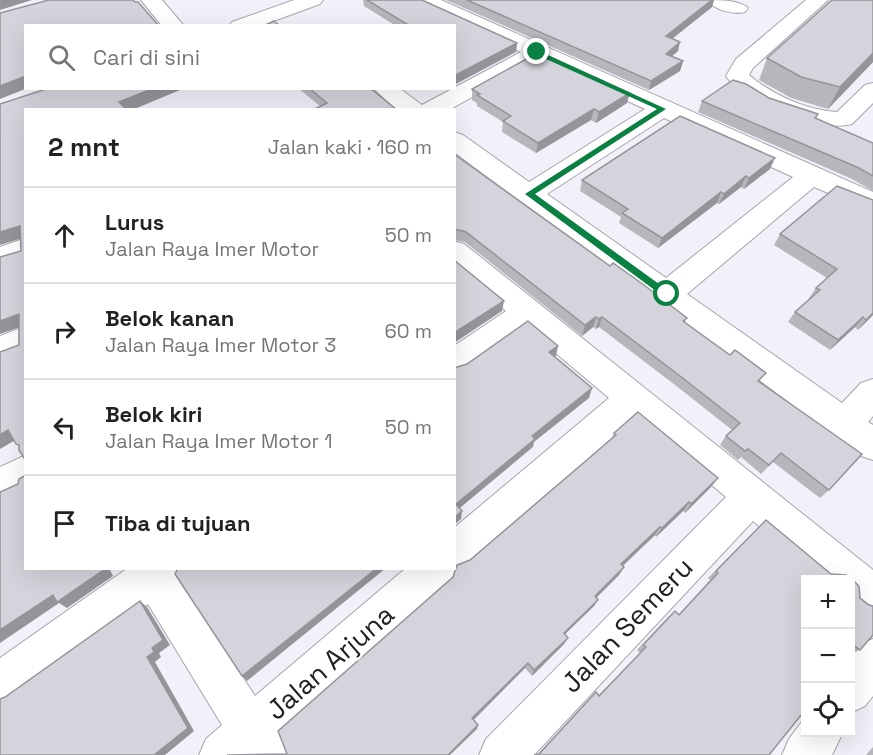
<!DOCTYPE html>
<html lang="id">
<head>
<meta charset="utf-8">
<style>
  body { margin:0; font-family:"Space Grotesk",sans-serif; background:#f2f2f2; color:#222 }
  .controls { position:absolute; right:18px; bottom:18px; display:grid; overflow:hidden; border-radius:0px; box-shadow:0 6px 24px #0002 }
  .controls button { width:54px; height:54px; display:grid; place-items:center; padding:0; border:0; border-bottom:2px solid #e0e0e0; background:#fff; color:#222; font:30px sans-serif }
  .stop { position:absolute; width:18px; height:18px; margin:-14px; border:4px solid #0b8043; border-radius:50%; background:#fff }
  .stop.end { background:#0b8043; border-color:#fff; box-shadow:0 2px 6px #0008 }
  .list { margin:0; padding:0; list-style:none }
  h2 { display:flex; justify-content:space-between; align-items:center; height:78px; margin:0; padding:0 24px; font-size:26px }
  h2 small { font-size:20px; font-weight:400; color:#767676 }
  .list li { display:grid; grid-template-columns:39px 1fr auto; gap:18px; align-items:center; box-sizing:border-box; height:96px; padding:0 24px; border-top:2px solid #e0e0e0 }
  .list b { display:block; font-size:22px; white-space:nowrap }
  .list p { margin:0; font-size:20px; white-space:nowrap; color:#767676 }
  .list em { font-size:20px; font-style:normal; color:#767676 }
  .icon { flex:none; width:33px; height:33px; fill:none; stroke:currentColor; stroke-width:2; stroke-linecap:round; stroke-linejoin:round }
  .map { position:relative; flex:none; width:873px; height:755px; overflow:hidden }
  .search { position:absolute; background:#fff; box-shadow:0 6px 24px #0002; left:24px; top:24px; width:432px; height:66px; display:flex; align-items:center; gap:15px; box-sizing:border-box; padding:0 21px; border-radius:0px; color:#767676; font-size:22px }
  .panel { position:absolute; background:#fff; box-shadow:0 6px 24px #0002; left:24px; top:108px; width:432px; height:462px; border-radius:0px }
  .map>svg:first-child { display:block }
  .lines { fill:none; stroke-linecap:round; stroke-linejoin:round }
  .minor-casing { stroke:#a6a5ad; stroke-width:2 }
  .minor { fill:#fff; fill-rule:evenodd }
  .wall { fill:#b7b6bd }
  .shaded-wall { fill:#95949a }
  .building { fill:#d5d4dc; stroke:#95949a; stroke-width:1.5 }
  .route { fill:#0b8043 }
  .labels { text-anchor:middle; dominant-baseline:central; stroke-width:5; stroke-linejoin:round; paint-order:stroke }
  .near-street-label { font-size:27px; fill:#212023; stroke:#fff }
</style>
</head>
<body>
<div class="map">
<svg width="873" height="755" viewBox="0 0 873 755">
  <rect width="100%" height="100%" fill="#f2f1f9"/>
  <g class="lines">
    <g class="minor-casing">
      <g id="minor">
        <polygon points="141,0 162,0 184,26 162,26"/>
        <polygon points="294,0 323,0 320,4 260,26 229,26 232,22"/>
        <path d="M414 0H441L873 192V212L814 187 687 294 842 403 861 383 873 379V416L868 422 873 425V460L861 456 454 152V132L463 135 529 182 645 109 538 60 449 110H397L373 88H399L422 105 521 52 417 4ZM664 118 793 177 666 278 547 194Z"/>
        <path d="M707 0C720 0 739 0 748 8L745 12C734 15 714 10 707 0Z"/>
        <path d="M806 0H828L753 68 749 75C773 95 805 110 837 112L865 85 873 83V103L852 124C817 133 746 106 726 76L736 59Z"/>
        <polygon points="26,238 26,260 0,269 0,247"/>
        <polygon points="454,241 464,244 873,570 873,616 859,610 850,603 850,580 822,580 753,521 534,755 479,755 486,739 726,497 633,419 468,566 455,571 451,582 280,734 290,755 199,755 206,739 222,725 148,604 15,699 0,706 0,658 128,568 185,568 179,581 255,696 406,568 454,568 454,528 609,398 526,328 465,372 454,376 454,346 506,311 454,267"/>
        <polygon points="26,326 26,353 0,364 0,336"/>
        <polygon points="26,455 26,490 0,503 0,467"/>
        <polygon points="873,639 873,696 865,706 850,713 850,655 858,645"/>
        <polygon points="806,716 806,732 843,732 832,755 782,755 789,739"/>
      </g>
    </g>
    <use href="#minor" class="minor"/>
  </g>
  <g class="wall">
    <polygon points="363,0 422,0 517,43 516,52 454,26 396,26 364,6"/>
    <polygon points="446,0 714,0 712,7 672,39 678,51 671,57 683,61 680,71 649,90"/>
    <polygon points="767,58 873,62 828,109 791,98 759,80"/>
    <polygon points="298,88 370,88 320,106"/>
    <polygon points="472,89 627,103 596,123 591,120 536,153 502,132 503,122 477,106 477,103 472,100"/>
    <polygon points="769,98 818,114 816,119 873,143 873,191 852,179 698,112 702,101"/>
    <polygon points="454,154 610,266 687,318 685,322 760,382 829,490 820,498 773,462 761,474 741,457 738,460 720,445 726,436 732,430 679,388 599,327 596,329 593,327 582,336 465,242 454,240"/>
    <polygon points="770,169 744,189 741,187 719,204 717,203 658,248 619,223 621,217 580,191 582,180"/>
    <polygon points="873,200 873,315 858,330 855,327 830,350 788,322 795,312 810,299 809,298 816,288 827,278 774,245 780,234"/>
    <polygon points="614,433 711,487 685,513 683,511 656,537 655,535 623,566 624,567 619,575 596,598 594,606 565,634 564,644 532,676 525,668 474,720 477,729 287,754 453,577 470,560 611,439"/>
    <polygon points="766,520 831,574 846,575 852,579 859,586 860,598 869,605 873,606 873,635 860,650 850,654 850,579 806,579 806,709 769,755 534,755 538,754 596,692 599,695 640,653 637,650 668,617 675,611 679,614 710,580 708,578"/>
    <polygon points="873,747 873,755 866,755 872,748"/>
  </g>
  <g class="shaded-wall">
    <polygon points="0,0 32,0 0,10"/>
    <polygon points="712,0 714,0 712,7 663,46 666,36"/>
    <polygon points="680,42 678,51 663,64 666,54"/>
    <polygon points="517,43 516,52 454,85 454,76"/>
    <polygon points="873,53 873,62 828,109 840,87"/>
    <polygon points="683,61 680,71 649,90 651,81"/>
    <polygon points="26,76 26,88 28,88 0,99 0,86"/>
    <polygon points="154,88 185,88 132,110 123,110 119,102"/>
    <polygon points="630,93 627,103 596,123 599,112"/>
    <polygon points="594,109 591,120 536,153 538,143"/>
    <polygon points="775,158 770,169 744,189 749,178"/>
    <polygon points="746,176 741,187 719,204 724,194"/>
    <polygon points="721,192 717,203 658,248 662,238"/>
    <polygon points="20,226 26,237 0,245 0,232"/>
    <polygon points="504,301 502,311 454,343 454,333"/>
    <polygon points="873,313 873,315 858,330 866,320"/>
    <polygon points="19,314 26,325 0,334 0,321"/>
    <polygon points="596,317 593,327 582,336 585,325"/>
    <polygon points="602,317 599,327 596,329 599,319"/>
    <polygon points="863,317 855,327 830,350 838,340"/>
    <polygon points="558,346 556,356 547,362 549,352"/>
    <polygon points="592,388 589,398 534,442 533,447 455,512 456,504 532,436"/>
    <polygon points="8,430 17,439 0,449 0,435"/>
    <polygon points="718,478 711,487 685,513 691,504"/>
    <polygon points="689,502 683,511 656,537 662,528"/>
    <polygon points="462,511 461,519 454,525 454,518"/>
    <polygon points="660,527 655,535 616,572 621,564"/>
    <polygon points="624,567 619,575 591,603 595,596"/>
    <polygon points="105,568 109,568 113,576 67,608 59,603 0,643 0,630 53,595"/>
    <polygon points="377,568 386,568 247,681 242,676"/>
    <polygon points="598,600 594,606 560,639 564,633"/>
    <polygon points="140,601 147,607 170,645 159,653 161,657 155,662 194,731 165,755 154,755 147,657 152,648"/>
    <polygon points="568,638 564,644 532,676 534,670"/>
    <polygon points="528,663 525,668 471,722 472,718"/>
    <polygon points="478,725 477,729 450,755 448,755"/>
  </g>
  <g class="building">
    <polygon points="49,0 133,0 135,2 138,2 159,26 26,26 26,76 0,86 0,13"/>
    <polygon points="367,0 422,0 517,43 454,76 454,26 410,26"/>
    <polygon points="467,0 712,0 666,36 680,42 666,54 683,61 651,81"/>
    <polygon points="832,0 873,0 873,53 840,87 801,77 767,58"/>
    <polygon points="274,21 280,26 264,26"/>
    <polygon points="539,52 630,93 599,112 594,109 538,143 503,121 511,116 477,95 480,94 472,89"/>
    <polygon points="733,80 746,84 769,98 818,114 815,118 873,143 873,176 859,168 702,101"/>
    <polygon points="49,88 154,88 119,102 127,110 26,110 26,461 19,450 19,445 16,444 8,430 0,435 0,352 19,345 19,314 0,321 0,257 21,251 20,226 0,232 0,104"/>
    <polygon points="309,88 370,88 397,110 313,110 327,103"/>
    <polygon points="680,116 775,158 749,178 746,176 724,194 721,192 662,238 622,213 628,209 582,180"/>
    <polygon points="454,154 610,266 613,263 644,285 687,318 683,321 730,355 735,350 766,373 758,381 862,454 829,490 781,453 769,465 748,449 745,451 726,436 740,423 684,379 602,317 599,319 596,317 585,325 466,232 454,229"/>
    <polygon points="837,186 873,200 873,313 866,320 863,317 838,340 795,312 820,290 816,288 837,269 780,234"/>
    <polygon points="454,260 504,301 454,333"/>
    <polygon points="528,321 558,346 549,352 592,388 532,436 535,439 456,504 462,511 454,518 454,368 467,364"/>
    <polygon points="638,412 718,478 691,504 689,502 662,528 660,527 621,564 624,567 595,596 598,600 564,633 568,638 534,670 528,663 472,718 478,725 448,755 227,755 287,754 278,731 453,577 457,565 470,560 616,435 614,433"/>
    <polygon points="26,475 26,568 105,569 57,602 53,595 0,630 0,492 18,484 19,479"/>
    <polygon points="766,520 831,574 846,575 852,579 859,586 860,598 869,605 873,606 873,635 860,650 852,644 850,646 850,579 806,579 806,709 769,755 534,755 539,754 596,692 599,696 646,647 643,645 675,611 679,615 718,573 716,571"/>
    <polygon points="179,568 377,568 242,676 175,574 177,570"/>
    <polygon points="140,601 163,640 152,648 154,652 147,657 188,728 154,755 0,755 0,699 5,697"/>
  </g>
  <polygon class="route" points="535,51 539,51 666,109 535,194 670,292 670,297 664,297 525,194 657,109 535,54"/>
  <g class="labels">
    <g class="near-street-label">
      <text transform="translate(627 625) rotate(-46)">Jalan Semeru</text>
      <text transform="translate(330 662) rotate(-41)">Jalan Arjuna</text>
    </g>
  </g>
</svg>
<div class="controls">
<button>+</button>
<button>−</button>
<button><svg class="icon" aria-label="locate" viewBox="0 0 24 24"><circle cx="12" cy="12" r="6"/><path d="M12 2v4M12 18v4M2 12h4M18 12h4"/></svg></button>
</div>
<div class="stop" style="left:667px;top:294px"></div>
<div class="stop end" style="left:537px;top:52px"></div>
<div class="search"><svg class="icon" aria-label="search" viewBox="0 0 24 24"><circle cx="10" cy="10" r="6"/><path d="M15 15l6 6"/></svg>Cari di sini</div>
<section class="panel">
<h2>2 mnt<small>Jalan kaki · 160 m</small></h2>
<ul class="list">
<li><svg class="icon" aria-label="ahead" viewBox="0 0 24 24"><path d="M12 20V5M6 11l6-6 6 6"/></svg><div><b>Lurus</b><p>Jalan Raya Imer Motor</p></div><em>50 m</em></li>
<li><svg class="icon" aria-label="right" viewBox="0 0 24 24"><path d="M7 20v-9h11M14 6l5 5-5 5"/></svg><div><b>Belok kanan</b><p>Jalan Raya Imer Motor 3</p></div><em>60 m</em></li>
<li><svg class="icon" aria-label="left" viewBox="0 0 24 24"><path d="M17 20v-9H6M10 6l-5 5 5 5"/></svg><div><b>Belok kiri</b><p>Jalan Raya Imer Motor 1</p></div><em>50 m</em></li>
<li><svg class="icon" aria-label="arrive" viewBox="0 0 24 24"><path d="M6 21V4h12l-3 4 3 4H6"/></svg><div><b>Tiba di tujuan</b></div></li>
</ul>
</section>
</div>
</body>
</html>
